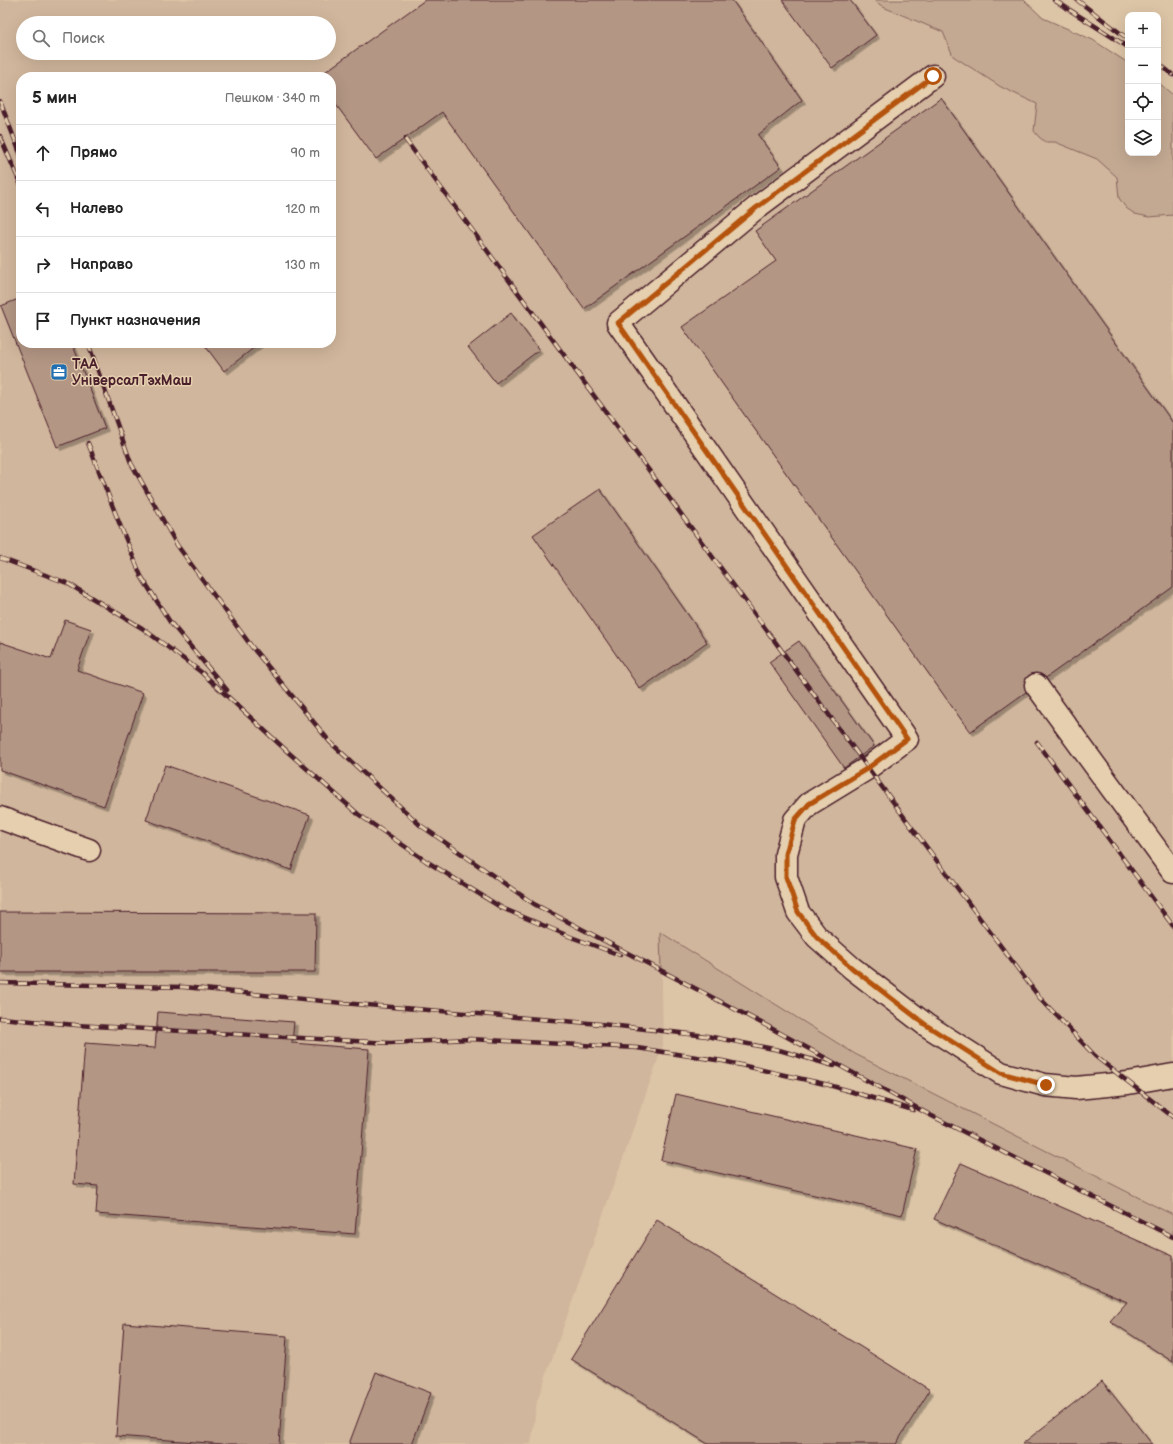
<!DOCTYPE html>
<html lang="ru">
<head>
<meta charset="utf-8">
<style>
  body { margin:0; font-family:"Balsamiq Sans",sans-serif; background:#f6f6f6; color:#222 }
  .controls { position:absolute; right:12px; top:12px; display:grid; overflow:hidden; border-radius:8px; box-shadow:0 4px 16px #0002 }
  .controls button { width:36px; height:36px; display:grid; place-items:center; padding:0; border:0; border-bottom:1px solid #e0e0e0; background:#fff; color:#222; font:20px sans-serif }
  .stop { position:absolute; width:12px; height:12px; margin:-9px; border:3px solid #b45309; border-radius:50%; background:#fff }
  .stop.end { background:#b45309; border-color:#fff; box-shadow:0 1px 4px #0008 }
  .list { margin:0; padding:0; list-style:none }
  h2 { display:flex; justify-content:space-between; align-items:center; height:52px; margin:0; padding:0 16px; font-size:17px }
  h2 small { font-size:13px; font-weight:400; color:#767676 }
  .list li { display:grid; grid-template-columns:26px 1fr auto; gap:12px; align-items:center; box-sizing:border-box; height:56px; padding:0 16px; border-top:1px solid #e0e0e0 }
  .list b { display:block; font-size:15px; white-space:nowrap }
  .list em { font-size:13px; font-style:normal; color:#767676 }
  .icon { flex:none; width:22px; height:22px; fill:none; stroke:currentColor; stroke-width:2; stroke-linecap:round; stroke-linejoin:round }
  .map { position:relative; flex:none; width:1173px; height:1444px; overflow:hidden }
  .search { position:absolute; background:#fff; box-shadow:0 4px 16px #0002; left:16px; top:16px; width:320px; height:44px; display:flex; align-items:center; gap:10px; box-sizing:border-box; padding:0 14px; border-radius:22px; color:#767676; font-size:15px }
  .panel { position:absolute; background:#fff; box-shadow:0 4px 16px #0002; left:16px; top:72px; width:320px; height:276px; border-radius:16px }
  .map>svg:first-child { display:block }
  .built { fill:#d0b69c; fill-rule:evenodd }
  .green { fill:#c3a992; stroke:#86645e }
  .building { fill:#b39684; stroke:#4a1f2b; filter:url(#shadow) }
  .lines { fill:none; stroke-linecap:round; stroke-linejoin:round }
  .minor-casing { stroke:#4a1f2b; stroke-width:25 }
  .minor { stroke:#e5cfae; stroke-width:22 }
  .rail-casing { stroke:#4a1f2b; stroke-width:4.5 }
  .rail { stroke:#e5cfae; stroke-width:3; stroke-dasharray:9; stroke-linecap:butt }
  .route { stroke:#b45309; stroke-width:5 }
  .labels { text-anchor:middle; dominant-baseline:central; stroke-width:3; stroke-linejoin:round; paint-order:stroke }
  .poi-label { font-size:14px; font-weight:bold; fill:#4a1f2b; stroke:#e5cfae; text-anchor:start }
</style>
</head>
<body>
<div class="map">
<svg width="1173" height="1444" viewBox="0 0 1173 1444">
  <defs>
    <filter id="shadow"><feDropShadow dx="3.5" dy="3.5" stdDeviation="0" flood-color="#0004"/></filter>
  </defs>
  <rect width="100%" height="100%" fill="#dcc4a6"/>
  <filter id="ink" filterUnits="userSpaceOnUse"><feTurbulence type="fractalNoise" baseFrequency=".025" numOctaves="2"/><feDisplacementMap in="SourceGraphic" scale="8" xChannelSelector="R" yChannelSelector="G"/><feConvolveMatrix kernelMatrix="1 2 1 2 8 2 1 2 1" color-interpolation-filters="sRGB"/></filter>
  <g filter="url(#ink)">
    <path class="built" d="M0 0H1017L1043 18 1093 40 1128 63V153H1158V83L1173 95V1215L855 1054 661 932 663 1045 537 1401 531 1444H0ZM23 23H329V53H23ZM21 77H331V343H21Z"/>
    <g class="green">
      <polygon points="874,0 1024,0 1043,18 1093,40 1128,63 1128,153 1158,153 1158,83 1159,83 1173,95 1173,215 1149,217 1135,214 1126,208 1119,198 1117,177 1097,159 1055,142 1045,142 1039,137 1034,131 1037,104 1001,87 953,56 943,32 883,7"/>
      <polygon points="660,932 855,1054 1173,1215 1173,1237 930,1115 853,1072 661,971"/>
    </g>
    <g class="building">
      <polygon points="425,0 732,0 802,100 758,135 781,167 584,309 442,112 376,159 331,98 331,77 318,77"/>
      <polygon points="782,0 850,0 876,35 832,68"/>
      <polygon points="941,98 1173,423 1173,587 970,732 682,327 776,261 755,231"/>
      <polygon points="21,298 21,343 72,343 105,428 57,447 1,306"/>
      <polygon points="511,313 539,350 496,383 468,347"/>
      <polygon points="203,343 260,343 224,371"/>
      <polygon points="600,489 707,642 640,689 533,535"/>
      <polygon points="65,620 91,629 77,670 143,693 104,806 0,770 0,642 51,659"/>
      <polygon points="799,641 874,746 844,768 769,662"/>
      <polygon points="165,765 310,815 291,870 146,820"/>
      <polygon points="0,912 316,913 315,972 0,972"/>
      <polygon points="158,1012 294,1022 292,1043 369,1049 355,1234 96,1214 98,1186 74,1184 85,1043 155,1048"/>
      <polygon points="676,1094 917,1149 902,1215 661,1160"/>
      <polygon points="961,1163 1173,1256 1173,1362 1110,1321 1127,1302 934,1219"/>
      <polygon points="657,1220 930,1390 896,1444 708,1444 571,1359"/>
      <polygon points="124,1323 287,1336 279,1444 222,1444 116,1436"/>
      <polygon points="376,1372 431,1393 412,1444 349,1444"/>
      <polygon points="1102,1381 1152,1444 1022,1444"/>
    </g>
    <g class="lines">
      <g class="minor-casing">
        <g id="minor">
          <polyline points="933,76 756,208 618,323 907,739 868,768 809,804 795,820 786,854 786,877 798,912 817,937 852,968 926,1025 1001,1073 1045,1085 1076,1088 1128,1083 1173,1075"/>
          <polyline points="1036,685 1173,872"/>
          <polyline points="0,818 89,850"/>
        </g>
      </g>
      <use href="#minor" class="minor"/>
      <g class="rail-casing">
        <g id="rail">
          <polyline points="1054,0 1128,47"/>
          <polyline points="1077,0 1128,39"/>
          <polyline points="1158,63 1173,75"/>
          <polyline points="0,101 21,156"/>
          <polyline points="0,136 21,185"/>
          <polyline points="405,139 910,825 1039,997 1095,1056 1173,1117"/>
          <polyline points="88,343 131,463 177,545 252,647 330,742 420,825 534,904 769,1027 930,1115 1173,1237"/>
          <polyline points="88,443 118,520 141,576 170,622 227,690"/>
          <polyline points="0,558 67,583 142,628 201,672 288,752 358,814 426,861 502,908 571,937 620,955"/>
          <polyline points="1037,742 1173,926"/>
          <polyline points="0,983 184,987 342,1003 601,1024 707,1036 779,1050 834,1066"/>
          <polyline points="0,1018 76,1025 390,1043 470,1039 637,1048 723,1061 829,1085 913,1110"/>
        </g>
      </g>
      <use href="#rail" class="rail"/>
    </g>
  </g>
  <g class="lines" filter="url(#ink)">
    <polyline class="route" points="933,76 756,208 618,323 907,739 868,768 809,804 795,820 786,854 786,877 798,912 817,937 852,968 926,1025 1001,1073 1046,1085"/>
  </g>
  <defs>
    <g id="office-square" transform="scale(0.9)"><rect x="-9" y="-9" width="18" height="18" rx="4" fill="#1f6fb2" stroke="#e5cfae"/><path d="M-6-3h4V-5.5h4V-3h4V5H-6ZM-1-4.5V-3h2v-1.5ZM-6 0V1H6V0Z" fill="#fff"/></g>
  </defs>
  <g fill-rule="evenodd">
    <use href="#office-square" x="59" y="372"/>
  </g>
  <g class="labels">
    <g class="poi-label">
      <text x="72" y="364">ТАА<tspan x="72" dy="16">УніверсалТэхМаш</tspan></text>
    </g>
  </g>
</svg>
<div class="controls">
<button>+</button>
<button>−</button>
<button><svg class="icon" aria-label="locate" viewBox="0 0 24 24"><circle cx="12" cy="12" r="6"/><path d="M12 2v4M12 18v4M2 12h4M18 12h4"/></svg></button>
<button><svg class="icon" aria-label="layers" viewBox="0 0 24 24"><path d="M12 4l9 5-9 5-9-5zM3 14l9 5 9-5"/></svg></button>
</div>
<div class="stop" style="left:933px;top:76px"></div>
<div class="stop end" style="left:1046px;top:1085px"></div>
<div class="search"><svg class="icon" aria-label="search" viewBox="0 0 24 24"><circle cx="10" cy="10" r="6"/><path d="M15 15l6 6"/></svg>Поиск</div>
<section class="panel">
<h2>5 мин<small>Пешком · 340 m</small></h2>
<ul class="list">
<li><svg class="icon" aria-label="ahead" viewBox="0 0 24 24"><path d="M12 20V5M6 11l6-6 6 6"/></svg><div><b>Прямо</b></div><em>90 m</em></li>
<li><svg class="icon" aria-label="left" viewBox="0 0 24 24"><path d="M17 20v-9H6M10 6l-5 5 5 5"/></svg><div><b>Налево</b></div><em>120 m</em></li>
<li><svg class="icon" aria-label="right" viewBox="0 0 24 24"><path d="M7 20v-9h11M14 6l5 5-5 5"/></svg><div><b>Направо</b></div><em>130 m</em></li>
<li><svg class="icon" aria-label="arrive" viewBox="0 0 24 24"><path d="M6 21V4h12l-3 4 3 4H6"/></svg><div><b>Пункт назначения</b></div></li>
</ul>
</section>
</div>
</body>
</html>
